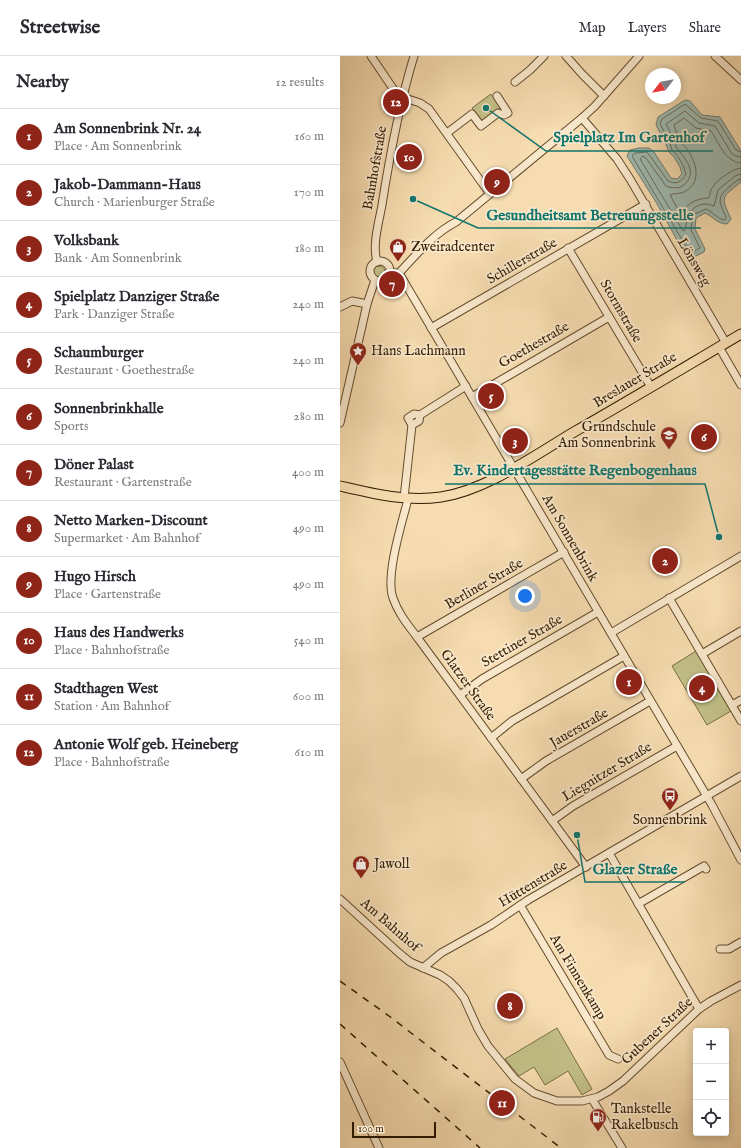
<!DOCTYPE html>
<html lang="en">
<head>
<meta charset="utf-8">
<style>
  body { margin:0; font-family:"IM FELL English",serif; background:#f2f2f3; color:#2b2b33 }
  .controls { position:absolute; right:12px; bottom:12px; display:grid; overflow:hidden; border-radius:4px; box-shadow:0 2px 10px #0003 }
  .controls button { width:36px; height:36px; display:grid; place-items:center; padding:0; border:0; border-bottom:1px solid #e1e1e2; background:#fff; color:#2b2b33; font:20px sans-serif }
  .compass { position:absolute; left:305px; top:12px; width:36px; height:36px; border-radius:50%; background:#fff; box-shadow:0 2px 10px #0003; rotate:239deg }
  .scale { position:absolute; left:12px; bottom:10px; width:84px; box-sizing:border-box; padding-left:4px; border:2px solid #331c00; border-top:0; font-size:11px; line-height:14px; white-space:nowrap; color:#331c00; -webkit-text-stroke:3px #f9e8cc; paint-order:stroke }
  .you { position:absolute; left:185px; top:540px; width:14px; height:14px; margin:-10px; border:3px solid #fff; border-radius:50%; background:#1a73e8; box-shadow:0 0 0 6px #1a73e833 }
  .badge { display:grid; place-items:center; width:26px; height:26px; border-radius:50%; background:#8f2418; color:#fff; font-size:13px; font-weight:700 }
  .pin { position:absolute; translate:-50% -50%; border:2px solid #fff; box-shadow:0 1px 4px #0006 }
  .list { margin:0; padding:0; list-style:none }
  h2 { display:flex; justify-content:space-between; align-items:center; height:52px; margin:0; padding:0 16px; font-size:17px }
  h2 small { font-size:13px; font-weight:400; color:#7c7c81 }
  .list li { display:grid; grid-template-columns:26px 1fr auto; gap:12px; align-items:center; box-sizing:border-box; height:56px; padding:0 16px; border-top:1px solid #e1e1e2 }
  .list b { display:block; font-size:15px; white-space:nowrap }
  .list p { margin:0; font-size:13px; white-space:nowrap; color:#7c7c81 }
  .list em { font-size:13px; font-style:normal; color:#7c7c81 }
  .icon { flex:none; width:22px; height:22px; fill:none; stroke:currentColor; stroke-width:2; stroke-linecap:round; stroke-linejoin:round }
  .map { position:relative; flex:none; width:401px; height:1092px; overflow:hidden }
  header { display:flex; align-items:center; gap:24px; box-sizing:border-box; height:56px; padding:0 20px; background:#fff; border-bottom:1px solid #e1e1e2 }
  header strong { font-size:19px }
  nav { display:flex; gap:22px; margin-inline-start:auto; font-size:14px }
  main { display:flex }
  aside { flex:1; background:#fff }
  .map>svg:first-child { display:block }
  .green { fill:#c2bf87; stroke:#7a6e44 }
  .water { fill:#9ebab2; stroke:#737b6b }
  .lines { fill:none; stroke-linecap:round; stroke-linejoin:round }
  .shore { stroke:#686b59; stroke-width:1 }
  .minor-casing { stroke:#644c2c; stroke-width:9 }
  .major-casing { stroke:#331c00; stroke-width:11 }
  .minor { stroke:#f9e8cc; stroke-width:7 }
  .major { stroke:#f6dcb0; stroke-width:9 }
  .rail { stroke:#331c00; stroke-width:1.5; stroke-dasharray:7 7; stroke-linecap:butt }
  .labels { text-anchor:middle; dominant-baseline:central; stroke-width:3.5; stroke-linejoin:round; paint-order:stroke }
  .street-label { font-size:14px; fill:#331c00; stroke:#f9e8cc }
  .poi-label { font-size:14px; fill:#331c00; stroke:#f9e8cc; text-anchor:start }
  .leader { fill:none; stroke:#0f766e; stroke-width:1.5 }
  .callout-dot { fill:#0f766e; stroke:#f9e8cc; stroke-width:1.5 }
  .callout-label { font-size:15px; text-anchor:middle; font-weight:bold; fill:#0f766e; stroke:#f9e8cc; stroke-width:3.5; stroke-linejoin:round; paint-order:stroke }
</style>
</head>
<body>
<header>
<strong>Streetwise</strong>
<nav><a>Map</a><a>Layers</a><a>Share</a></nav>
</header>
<main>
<aside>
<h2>Nearby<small>12 results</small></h2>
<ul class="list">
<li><span class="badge">1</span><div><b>Am Sonnenbrink Nr. 24</b><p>Place · Am Sonnenbrink</p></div><em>160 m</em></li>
<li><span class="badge">2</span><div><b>Jakob-Dammann-Haus</b><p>Church · Marienburger Straße</p></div><em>170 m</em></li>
<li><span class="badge">3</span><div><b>Volksbank</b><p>Bank · Am Sonnenbrink</p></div><em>180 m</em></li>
<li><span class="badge">4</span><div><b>Spielplatz Danziger Straße</b><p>Park · Danziger Straße</p></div><em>240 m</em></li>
<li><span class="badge">5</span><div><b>Schaumburger</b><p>Restaurant · Goethestraße</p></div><em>240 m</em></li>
<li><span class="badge">6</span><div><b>Sonnenbrinkhalle</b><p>Sports</p></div><em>280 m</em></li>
<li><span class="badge">7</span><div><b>Döner Palast</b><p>Restaurant · Gartenstraße</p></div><em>400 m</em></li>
<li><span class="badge">8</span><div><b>Netto Marken-Discount</b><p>Supermarket · Am Bahnhof</p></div><em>490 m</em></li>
<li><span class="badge">9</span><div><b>Hugo Hirsch</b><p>Place · Gartenstraße</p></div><em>490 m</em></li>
<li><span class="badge">10</span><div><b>Haus des Handwerks</b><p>Place · Bahnhofstraße</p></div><em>540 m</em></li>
<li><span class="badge">11</span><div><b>Stadthagen West</b><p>Station · Am Bahnhof</p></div><em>600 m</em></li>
<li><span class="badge">12</span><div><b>Antonie Wolf geb. Heineberg</b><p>Place · Bahnhofstraße</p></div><em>610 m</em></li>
</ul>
</aside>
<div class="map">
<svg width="401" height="1092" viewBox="0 0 401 1092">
  <rect width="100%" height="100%" fill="#f6dcb0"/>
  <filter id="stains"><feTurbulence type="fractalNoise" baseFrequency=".005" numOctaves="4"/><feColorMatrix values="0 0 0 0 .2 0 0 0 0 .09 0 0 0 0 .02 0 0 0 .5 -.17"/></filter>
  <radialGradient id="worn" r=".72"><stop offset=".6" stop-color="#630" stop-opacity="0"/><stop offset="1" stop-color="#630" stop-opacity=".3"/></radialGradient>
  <g class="green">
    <polygon points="151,38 161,51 141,65 132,52"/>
    <circle cx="39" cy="216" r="6"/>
    <polygon points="356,595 391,655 367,669 332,610"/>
    <polygon points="217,972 252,1033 242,1039 228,1015 205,1029 194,1011 179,1020 165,1003"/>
  </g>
  <path class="water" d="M345 44 350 45 362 59 380 61 401 95V126C382 142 380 139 391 163L387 168C377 168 374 161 365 157L356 162 355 173 365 193 364 196 348 204 316 146 287 100 290 94 299 92H309L314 96 331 122 337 123 342 118 340 111 334 101 329 96 325 86 316 69 318 61Z"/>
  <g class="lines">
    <g class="shore">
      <path d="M401 96 396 94 378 65 361 62 345 48 322 63 320 68 329 84 332 94 337 99 343 109 346 118C342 126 336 129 328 125L307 96 295 97 292 100 350 197 360 192 351 174 353 159 366 153C373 156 379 164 385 164L386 161C379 146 376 142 390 130 394 127 396 124 401 123"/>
      <path d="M401 101 396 100 392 98 375 70 359 67 345 55 326 68C328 72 331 77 333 82 335 85 335 88 336 91 344 102 359 115 344 129 339 133 331 132 326 130L306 102 303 100 300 103 343 175 345 174C347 162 350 149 365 148 368 148 371 149 374 150L378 134 395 120 401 118"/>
      <path d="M401 107C385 106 379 87 371 75L356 72 344 62 334 69C335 74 339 81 341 86 342 89 345 90 347 93 356 106 363 126 344 136 340 138 334 137 330 139L340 157H342C347 147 358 142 369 142 370 139 370 135 372 132 377 124 392 113 401 112"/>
    </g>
    <g class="minor-casing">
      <g id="minor">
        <polyline points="31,0 56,37 62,41 80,47 89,53 150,138"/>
        <polyline points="226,0 242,18 264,40"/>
        <polyline points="375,0 401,24"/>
        <polyline points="175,26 190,14 204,0"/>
        <polyline points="242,62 277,103 290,123 386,287"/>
        <polyline points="107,77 132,58 141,70 158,57 164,59 168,57 157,40"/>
        <polyline points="228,192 311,331"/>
        <circle cx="40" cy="215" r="10"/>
        <path d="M37 206C32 188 39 166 42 149 50 98 59 49 74 0"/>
        <path d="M49 217H59C76 199 94 177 116 166L242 62 255 50 299 0"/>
        <polyline points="59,217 372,749 401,804"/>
        <polyline points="0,251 12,245 27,248"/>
        <polyline points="91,272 306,148"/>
        <polyline points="379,291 401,329"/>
        <polyline points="132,341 269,261"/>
        <polyline points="0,367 27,248 35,224"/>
        <polyline points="72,369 68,362 74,358 80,359"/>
        <polyline points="64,442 72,369 79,365 80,359 126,330"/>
        <path d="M68 443C62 467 45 520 53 542 58 557 68 569 77 581L246 811"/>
        <polyline points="329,542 401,665"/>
        <polyline points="271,577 401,500"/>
        <polyline points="77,581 224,496"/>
        <polyline points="362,598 401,575"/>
        <polyline points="120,639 142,623 258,556"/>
        <polyline points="392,649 401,644"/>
        <polyline points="151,682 172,665 284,600"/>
        <polyline points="181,723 206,705 310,645"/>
        <polyline points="212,765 233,750 337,690"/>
        <polyline points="269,797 359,953"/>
        <polyline points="0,843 59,897 70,906 100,919 109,925 117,933 124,942 138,973 148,990 175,1023 194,1037 217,1045 242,1045 258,1041 269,1035 283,1025 359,953 371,945 401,929"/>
        <polyline points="298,848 364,810 366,813"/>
        <polyline points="180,849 269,999 278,1003"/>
        <polyline points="380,893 389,893 401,886"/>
        <polyline points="83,912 101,897 151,869 188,844 401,720"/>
        <polyline points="0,1006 39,1092"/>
        <polyline points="252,1043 282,1092"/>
      </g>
    </g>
    <g class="major-casing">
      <path id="major" d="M0 430C34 438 67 446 101 441 147 434 195 399 234 376 290 344 345 311 401 278"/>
    </g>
    <use href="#minor" class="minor"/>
    <use href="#major" class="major"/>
    <g class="rail">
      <polyline points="0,925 49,960 221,1092"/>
      <polyline points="0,968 140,1092"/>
    </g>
  </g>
  <defs>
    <g id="shop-pin" transform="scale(0.9)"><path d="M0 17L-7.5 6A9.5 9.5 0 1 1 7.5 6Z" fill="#8f2418" stroke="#f9e8cc"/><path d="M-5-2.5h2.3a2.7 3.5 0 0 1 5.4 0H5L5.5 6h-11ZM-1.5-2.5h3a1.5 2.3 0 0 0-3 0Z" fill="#fff"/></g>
    <g id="sight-pin" transform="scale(0.9)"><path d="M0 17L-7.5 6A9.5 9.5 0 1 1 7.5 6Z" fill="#8f2418" stroke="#f9e8cc"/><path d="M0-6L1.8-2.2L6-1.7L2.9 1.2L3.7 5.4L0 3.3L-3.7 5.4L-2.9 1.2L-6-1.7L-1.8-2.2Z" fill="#fff"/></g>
    <g id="school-pin" transform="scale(0.9)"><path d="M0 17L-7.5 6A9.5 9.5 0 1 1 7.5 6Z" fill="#8f2418" stroke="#f9e8cc"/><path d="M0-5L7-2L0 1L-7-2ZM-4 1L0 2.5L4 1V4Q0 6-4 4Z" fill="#fff"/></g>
    <g id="bus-pin" transform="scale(0.9)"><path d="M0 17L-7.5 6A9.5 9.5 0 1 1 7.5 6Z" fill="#8f2418" stroke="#f9e8cc"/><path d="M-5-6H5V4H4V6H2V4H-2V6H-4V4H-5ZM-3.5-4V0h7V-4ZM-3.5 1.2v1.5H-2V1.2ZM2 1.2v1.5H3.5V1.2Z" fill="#fff"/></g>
    <g id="fuel-pin" transform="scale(0.9)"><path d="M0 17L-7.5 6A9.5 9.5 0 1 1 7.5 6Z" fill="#8f2418" stroke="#f9e8cc"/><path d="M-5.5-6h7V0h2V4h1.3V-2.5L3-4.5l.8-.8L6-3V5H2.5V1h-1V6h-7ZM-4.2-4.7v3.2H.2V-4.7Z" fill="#fff"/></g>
  </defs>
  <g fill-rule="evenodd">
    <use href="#shop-pin" x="58" y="191"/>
    <use href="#sight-pin" x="18" y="295"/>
    <use href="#school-pin" x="329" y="379"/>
    <use href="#bus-pin" x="330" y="740"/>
    <use href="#shop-pin" x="21" y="808"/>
    <use href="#fuel-pin" x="258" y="1061"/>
  </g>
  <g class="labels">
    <g class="street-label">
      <text transform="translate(35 112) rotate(-80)">Bahnhofstraße</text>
      <text transform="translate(182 205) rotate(-30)">Schillerstraße</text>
      <text transform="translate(354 206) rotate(60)">Lönsweg</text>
      <text transform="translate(281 255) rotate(60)">Stormstraße</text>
      <text transform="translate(194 289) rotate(-30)">Goethestraße</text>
      <text transform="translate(295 324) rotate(-31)">Breslauer Straße</text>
      <text transform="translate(230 482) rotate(60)">Am Sonnenbrink</text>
      <text transform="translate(144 528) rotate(-30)">Berliner Straße</text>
      <text transform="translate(182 585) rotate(-30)">Stettiner Straße</text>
      <text transform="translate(128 629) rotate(54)">Glatzer Straße</text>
      <text transform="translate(239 672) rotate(-30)">Jauerstraße</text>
      <text transform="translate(267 716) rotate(-31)">Liegnitzer Straße</text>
      <text transform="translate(193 828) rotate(-31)">Hüttenstraße</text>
      <text transform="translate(50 869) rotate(41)">Am Bahnhof</text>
      <text transform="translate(238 921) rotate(59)">Am Finnenkamp</text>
      <text transform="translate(317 975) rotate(-43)">Gubener Straße</text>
    </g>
    <g class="poi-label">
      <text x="71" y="191">Zweiradcenter</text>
      <text x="31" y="295">Hans Lachmann</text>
      <text x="316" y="371" text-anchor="end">Grundschule<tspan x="316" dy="16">Am Sonnenbrink</tspan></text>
      <text x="330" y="764" text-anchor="middle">Sonnenbrink</text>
      <text x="34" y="808">Jawoll</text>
      <text x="271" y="1053">Tankstelle<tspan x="271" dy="16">Rakelbusch</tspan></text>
    </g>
  </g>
  <path class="leader" d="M146 52L206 95H373M73 143L138 172H361M379 481L365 428H105M237 779L245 826H345"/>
  <g class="callout-dot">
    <circle cx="146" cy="52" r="4"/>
    <circle cx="73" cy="143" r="4"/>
    <circle cx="379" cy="481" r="4"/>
    <circle cx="237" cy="779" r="4"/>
  </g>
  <g class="callout-label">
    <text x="289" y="86">Spielplatz Im Gartenhof</text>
    <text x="250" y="164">Gesundheitsamt Betreuungsstelle</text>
    <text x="235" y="419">Ev. Kindertagesstätte Regenbogenhaus</text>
    <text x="295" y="818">Glazer Straße</text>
  </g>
  <rect width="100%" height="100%" filter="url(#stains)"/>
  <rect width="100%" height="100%" fill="url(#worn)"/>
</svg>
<div class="controls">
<button>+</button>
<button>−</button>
<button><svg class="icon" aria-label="locate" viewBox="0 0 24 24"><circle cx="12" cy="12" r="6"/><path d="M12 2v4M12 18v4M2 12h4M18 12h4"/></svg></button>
</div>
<svg class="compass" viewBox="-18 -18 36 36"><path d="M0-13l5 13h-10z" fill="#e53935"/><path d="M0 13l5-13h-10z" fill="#7c7c81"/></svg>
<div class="scale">100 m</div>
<div class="you"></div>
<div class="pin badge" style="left:289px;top:626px">1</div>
<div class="pin badge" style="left:325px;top:505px">2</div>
<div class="pin badge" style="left:175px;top:385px">3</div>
<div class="pin badge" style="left:362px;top:632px">4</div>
<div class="pin badge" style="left:151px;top:340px">5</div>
<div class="pin badge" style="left:364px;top:381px">6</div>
<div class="pin badge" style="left:52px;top:228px">7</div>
<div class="pin badge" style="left:170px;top:950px">8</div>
<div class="pin badge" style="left:157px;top:126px">9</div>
<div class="pin badge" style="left:69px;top:101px">10</div>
<div class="pin badge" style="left:162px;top:1047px">11</div>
<div class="pin badge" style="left:56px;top:46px">12</div>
</div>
</main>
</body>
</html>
